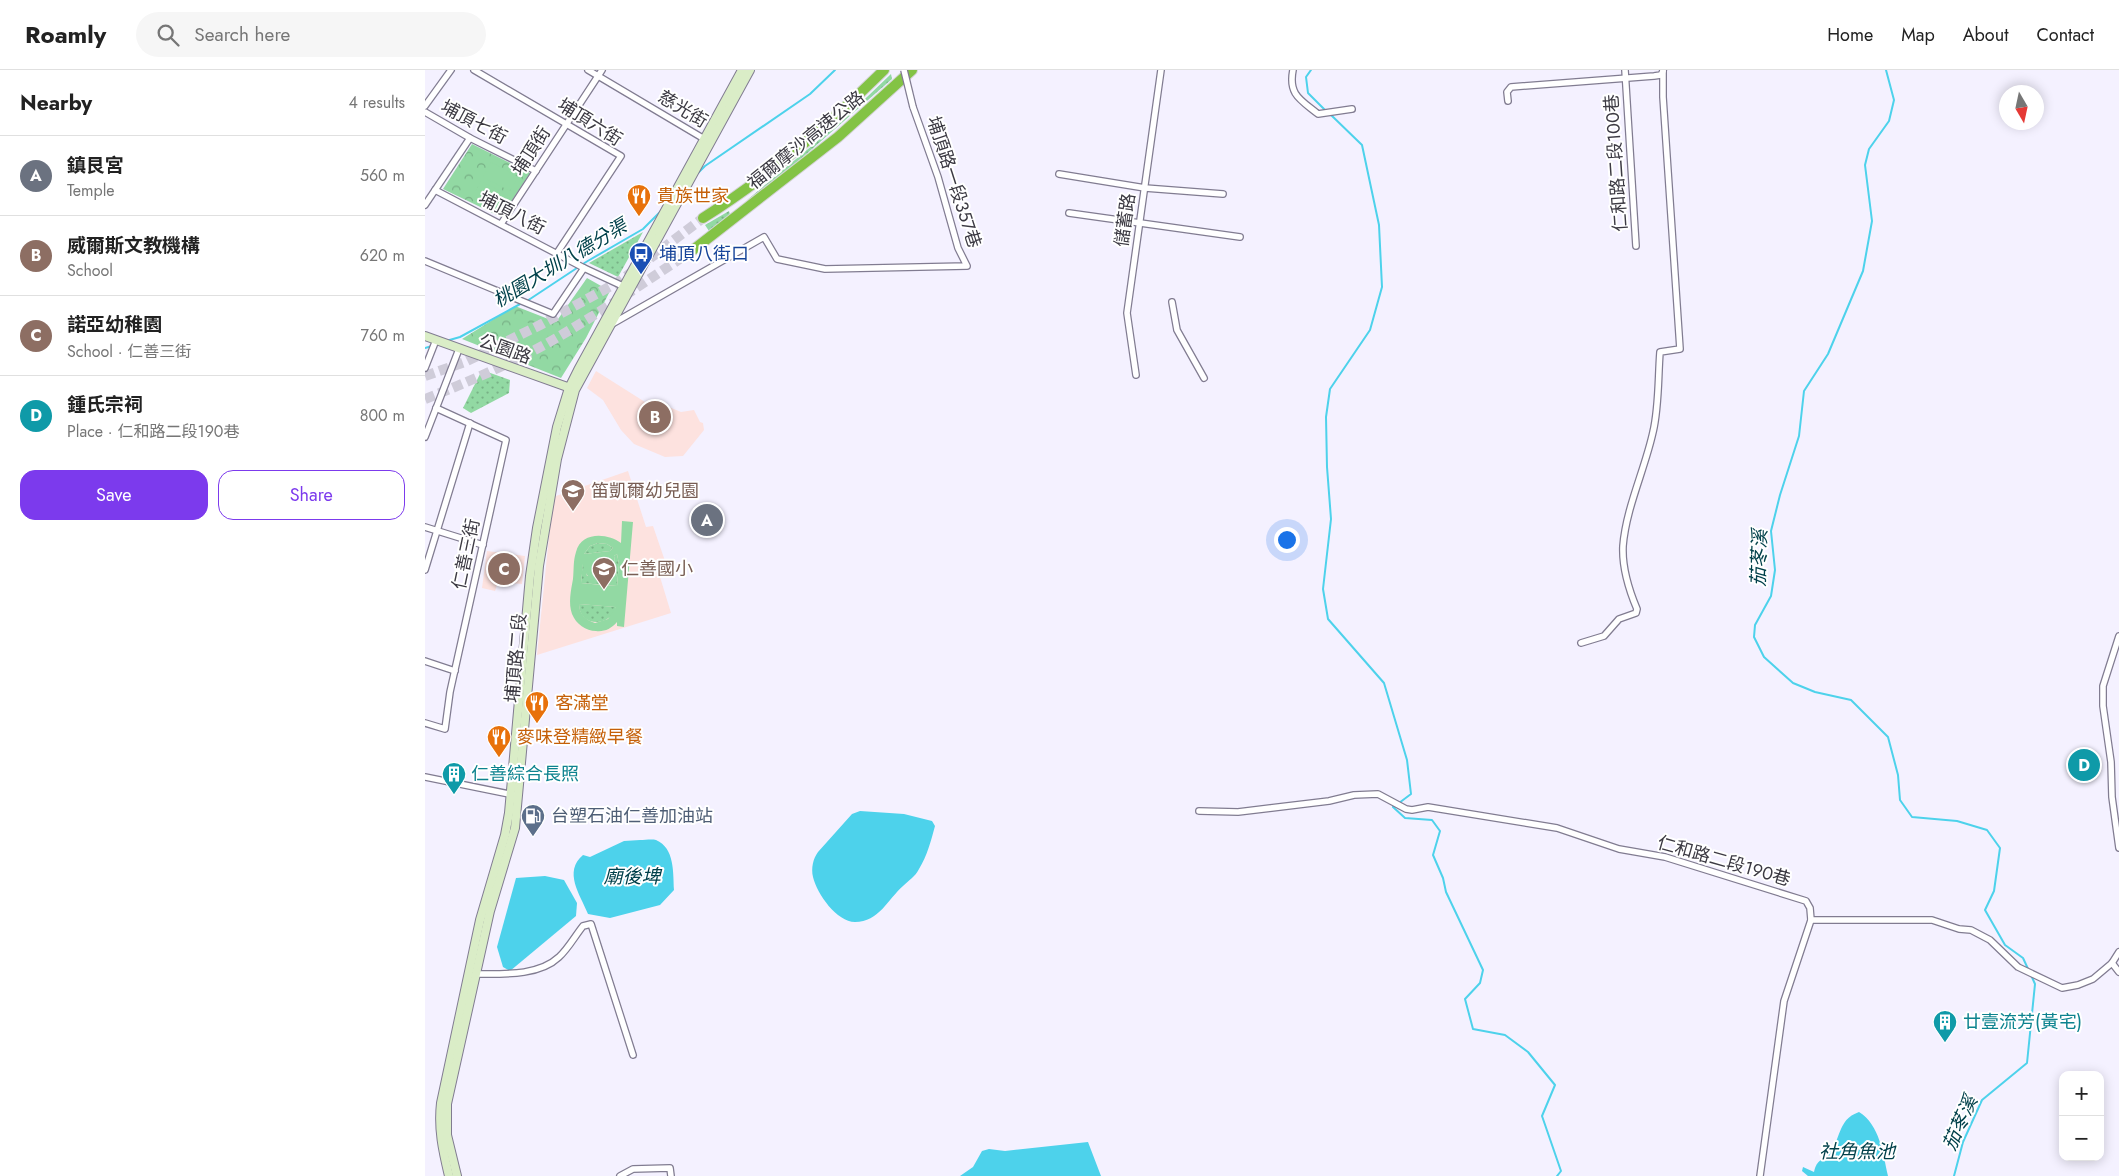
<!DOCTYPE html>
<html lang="en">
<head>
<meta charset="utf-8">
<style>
  body { margin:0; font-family:Jost,"Noto Sans TC",sans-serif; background:#f6f6f6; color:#222 }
  .controls { position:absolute; right:15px; bottom:15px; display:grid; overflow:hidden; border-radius:10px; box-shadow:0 2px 12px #0003 }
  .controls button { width:45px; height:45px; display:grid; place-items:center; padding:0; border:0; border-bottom:1px solid #e0e0e0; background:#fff; color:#222; font:25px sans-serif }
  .compass { position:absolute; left:1574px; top:15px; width:45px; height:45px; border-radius:50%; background:#fff; box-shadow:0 2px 12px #0003; rotate:171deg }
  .you { position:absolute; left:861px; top:469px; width:18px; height:18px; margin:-12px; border:4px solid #fff; border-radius:50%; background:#1a73e8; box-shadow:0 0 0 8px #1a73e833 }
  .badge { display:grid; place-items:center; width:32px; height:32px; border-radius:50%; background:#7c3aed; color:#fff; font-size:16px; font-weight:700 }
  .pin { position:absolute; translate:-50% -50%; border:2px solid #fff; box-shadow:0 1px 5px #0006 }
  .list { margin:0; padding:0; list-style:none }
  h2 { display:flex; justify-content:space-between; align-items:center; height:65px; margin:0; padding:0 20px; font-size:21px }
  h2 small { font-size:16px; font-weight:400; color:#767676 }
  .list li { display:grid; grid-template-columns:32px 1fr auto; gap:15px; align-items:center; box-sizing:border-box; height:80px; padding:0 20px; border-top:1px solid #e0e0e0 }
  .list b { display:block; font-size:19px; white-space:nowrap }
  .list p { margin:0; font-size:16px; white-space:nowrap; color:#767676 }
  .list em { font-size:16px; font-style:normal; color:#767676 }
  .actions { display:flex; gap:10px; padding:15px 20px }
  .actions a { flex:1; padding:11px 0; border:1px solid #7c3aed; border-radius:15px; text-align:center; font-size:18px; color:#7c3aed }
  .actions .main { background:#7c3aed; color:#fff }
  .icon { flex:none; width:28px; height:28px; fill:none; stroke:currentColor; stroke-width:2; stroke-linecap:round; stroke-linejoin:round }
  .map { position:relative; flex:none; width:1694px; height:1106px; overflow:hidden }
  header { display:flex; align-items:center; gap:30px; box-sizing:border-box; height:70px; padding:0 25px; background:#fff; border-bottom:1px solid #e0e0e0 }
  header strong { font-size:24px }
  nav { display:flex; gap:28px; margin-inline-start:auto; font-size:18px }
  .search { width:350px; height:45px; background:#f6f6f6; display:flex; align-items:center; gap:12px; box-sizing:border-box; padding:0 18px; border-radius:28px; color:#767676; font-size:19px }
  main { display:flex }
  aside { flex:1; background:#fff }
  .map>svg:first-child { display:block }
  .education { fill:#fde2df }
  .grass { fill:url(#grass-dots) }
  .park { fill:url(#park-crowns) }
  .garden { fill:#92d9a3; fill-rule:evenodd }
  .water { fill:#4dd2eb }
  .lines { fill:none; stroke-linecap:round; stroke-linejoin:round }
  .stream { stroke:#4dd2eb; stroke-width:2 }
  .highway-tunnel { stroke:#cfccd9; stroke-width:10; stroke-dasharray:10 5; stroke-linecap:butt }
  .street-casing { stroke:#817c91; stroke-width:8 }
  .secondary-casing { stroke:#817c91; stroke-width:10 }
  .highway-casing { stroke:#d4d4d6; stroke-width:12 }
  .street { stroke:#fff; stroke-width:5.5 }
  .secondary { stroke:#daedc7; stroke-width:8 }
  .highway { stroke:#83c345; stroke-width:10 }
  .street-bridge-casing { stroke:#817c91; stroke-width:8; stroke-linecap:butt }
  .street-bridge { stroke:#fff; stroke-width:5.5 }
  .labels { text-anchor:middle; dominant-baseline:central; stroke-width:4; stroke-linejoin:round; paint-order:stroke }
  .street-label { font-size:18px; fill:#3c3a43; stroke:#fff }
  .food-label { font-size:18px; fill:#c56008; stroke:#fff; text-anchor:start }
  .transit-label { font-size:18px; fill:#164399; stroke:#fff; text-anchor:start }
  .education-label { font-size:18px; fill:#785e54; stroke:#fff; text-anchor:start }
  .culture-label { font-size:18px; fill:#0d838f; stroke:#fff; text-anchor:start }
  .service-label { font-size:18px; fill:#4e5e75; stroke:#fff; text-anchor:start }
  .water-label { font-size:19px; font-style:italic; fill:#00404a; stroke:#fff }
</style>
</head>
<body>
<header>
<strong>Roamly</strong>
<div class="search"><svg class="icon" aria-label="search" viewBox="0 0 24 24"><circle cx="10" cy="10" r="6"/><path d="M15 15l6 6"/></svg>Search here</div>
<nav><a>Home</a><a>Map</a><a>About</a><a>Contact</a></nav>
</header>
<main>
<aside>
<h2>Nearby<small>4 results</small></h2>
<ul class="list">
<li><span class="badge" style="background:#6b7280">A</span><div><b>鎮艮宮</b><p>Temple</p></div><em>560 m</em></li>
<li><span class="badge" style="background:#8d6e63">B</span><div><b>威爾斯文教機構</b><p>School</p></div><em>620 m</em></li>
<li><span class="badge" style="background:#8d6e63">C</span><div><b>諾亞幼稚園</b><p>School · 仁善三街</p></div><em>760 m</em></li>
<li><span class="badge" style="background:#0f9aa8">D</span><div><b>鍾氏宗祠</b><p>Place · 仁和路二段190巷</p></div><em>800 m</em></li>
</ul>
<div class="actions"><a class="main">Save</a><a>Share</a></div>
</aside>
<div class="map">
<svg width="1694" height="1106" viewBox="0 0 1694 1106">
  <defs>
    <pattern id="grass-dots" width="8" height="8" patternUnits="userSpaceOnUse" patternTransform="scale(1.25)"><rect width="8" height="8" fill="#92d9a3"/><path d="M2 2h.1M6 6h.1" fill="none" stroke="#78b186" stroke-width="1.8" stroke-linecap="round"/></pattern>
    <pattern id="park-crowns" width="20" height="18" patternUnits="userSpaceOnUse" patternTransform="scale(1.25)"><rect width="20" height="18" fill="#92d9a3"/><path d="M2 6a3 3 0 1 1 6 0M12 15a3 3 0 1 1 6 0" fill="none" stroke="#78b186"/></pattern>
  </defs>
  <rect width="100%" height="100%" fill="#f4f1ff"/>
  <g class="education">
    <polygon points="171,301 220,332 239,335 256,342 269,340 275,352 278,353 279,360 258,386 240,387 209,374 196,360 178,330 162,318"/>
    <polygon points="203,401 221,457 228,456 240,491 232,497 246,543 112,585 128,427"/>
    <polygon points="62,481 100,486 97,514 73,512 70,521 57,518"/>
  </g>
  <g class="grass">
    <polygon points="466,4 467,9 355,107 321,131 419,49"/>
    <polygon points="304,141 305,145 284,161 280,155"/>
    <polygon points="218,162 193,207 164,193"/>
    <polygon points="57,300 85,310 84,323 46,343 38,338"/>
    <polygon points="173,473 182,474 188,478 185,481 159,484 165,476"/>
    <polygon points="192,484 194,494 192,516 156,513 158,490 162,506 192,507 189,486"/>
    <path d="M154 534 191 537C185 558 154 557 154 534Z"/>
  </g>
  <g class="park">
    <polygon points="47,74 105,103 76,147 18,119"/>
    <polygon points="162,208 185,221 161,268 136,308 37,269 90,236 131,252"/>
  </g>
  <g class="garden">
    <polygon points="66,92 93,107 85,121 58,107"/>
    <polygon points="56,111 83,125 74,140 47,127"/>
    <polygon points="90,248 106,254 95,282 80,275"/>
    <polygon points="110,254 125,260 114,289 98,283"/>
    <path d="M197 451 208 452 199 557 192 556V552C186 559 179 562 171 561 161 561 151 554 147 544 143 533 146 520 148 509 149 500 148 491 151 482 156 461 183 463 196 473ZM173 473 182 474 188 478 185 481 159 484 165 476ZM192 484 194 494 192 516 178 515 189 511 192 507 189 486ZM158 494C160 507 167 511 177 515L156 513ZM154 534 190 537H191L183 549 170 553C161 550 154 544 154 534Z"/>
  </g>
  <g class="water">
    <path d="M435 741 479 744 507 751 510 756C506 771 502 786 494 799 490 807 484 810 478 816 463 829 454 852 430 852 412 852 392 824 388 807 386 798 388 789 393 782L427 744Z"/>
    <path d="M215 770C220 770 227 769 231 770 250 778 248 803 249 820L235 835 185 848 163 844C155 824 138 802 158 785L165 787 199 771Z"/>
    <polygon points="120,806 139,810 152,833 151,846 85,901 78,897 72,877 91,808"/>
    <path d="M1434 1042C1455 1055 1458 1084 1463 1106H1383L1377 1101 1378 1097 1389 1102C1392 1090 1395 1092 1403 1084 1417 1071 1411 1050 1434 1042Z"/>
    <polygon points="663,1072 676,1106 535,1106 548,1097 557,1081 564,1079 580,1081"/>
  </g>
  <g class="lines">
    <g class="stream">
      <polyline points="886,0 881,7 883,23 901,41"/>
      <polyline points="1461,0 1469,30 1464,51 1444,79 1440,95 1447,151 1438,201 1403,284 1379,321 1374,366 1355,425 1346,461 1350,500 1346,526 1330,555 1329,567 1339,587 1368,613 1390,622 1426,630 1463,667 1473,705 1475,730 1487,747 1532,751 1562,760 1575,778 1569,821 1560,840 1580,875 1598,888 1604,901"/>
      <polyline points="905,44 937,75 954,155 957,217 945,260 905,319 901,347 902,397 906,449 898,519 903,549 959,613 982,690 986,724 974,733"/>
      <polyline points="273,103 280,96 385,24 410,0"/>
      <polyline points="102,231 161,192 218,159 236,141"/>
      <polyline points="21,271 35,267 97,233"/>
      <polyline points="0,278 7,276"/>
      <polyline points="970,736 968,737 980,748 1007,750 1015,761 1008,785 1018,808 1021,822 1058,900 1055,913 1040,929 1048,959 1080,965 1103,982 1130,1015 1117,1046 1136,1101 1132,1106"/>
      <polyline points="1529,1106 1538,1072 1557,1030 1602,993 1610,914 1606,905"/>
    </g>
    <g class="highway-tunnel">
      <polyline points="0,306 40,292 115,255 195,211 278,148"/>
      <path d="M0 329C41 313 82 295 121 274 172 245 220 212 268 180"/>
    </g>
    <g class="street-casing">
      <g id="street">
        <polyline points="49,0 196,86 132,183"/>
        <polyline points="163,0 281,70"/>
        <path d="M868 0C863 25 876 30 893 44L927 39"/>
        <polyline points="1200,0 1211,176"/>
        <polyline points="1083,31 1082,22 1086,17 1229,6 1236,5 1238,1"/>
        <polyline points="0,36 26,0"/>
        <polyline points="0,42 45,68 111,101"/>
        <polyline points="634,104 720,118 798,124"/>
        <polyline points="10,120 159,198 202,218"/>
        <polyline points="0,135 45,68"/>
        <polyline points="644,143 815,167"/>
        <polyline points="76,154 177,0"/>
        <polyline points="0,191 128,244 159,198"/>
        <polyline points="747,232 752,260 779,308"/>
        <polyline points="187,254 339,167 352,189 400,199 542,196 533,178 513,107 488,37"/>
        <polyline points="0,298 11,270"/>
        <polyline points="711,305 702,243 736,0"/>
        <polyline points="0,367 34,279"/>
        <polyline points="0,457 58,475"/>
        <polyline points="0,500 45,353"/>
        <polyline points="1694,566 1678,616 1678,636 1686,692 1687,727 1694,778"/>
        <path d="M1156 573 1179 566 1194 549 1211 543 1212 539C1204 520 1197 497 1198 476 1201 438 1220 399 1228 362 1234 337 1233 308 1235 282L1255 279 1238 27V1"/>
        <polyline points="0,591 30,601"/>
        <polyline points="0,653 20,659 25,622 81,370 11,338"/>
        <polyline points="0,707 89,725"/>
        <polyline points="774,741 813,742 904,731 929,725 953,724 981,739 987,740 1003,737 1132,758 1194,779 1240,787 1381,831 1385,838 1386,850 1359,931 1335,1106"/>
        <polyline points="1386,850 1507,850 1534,859 1546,860 1565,870 1593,897 1637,918 1653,915 1668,909 1687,893 1694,882"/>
        <polyline points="1687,893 1694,902"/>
        <path d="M52 904C78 904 114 906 134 887 143 879 150 866 158 856L166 854 208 985"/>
        <polyline points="195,1106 208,1099 245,1098 246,1106"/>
      </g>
    </g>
    <g class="secondary-casing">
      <g id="secondary">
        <polyline points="0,266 148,319"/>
        <path d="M24 1106C18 1081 13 1059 16 1033L55 850 80 765 84 743 105 506 112 458 132 357 144 318 153 300 317 0"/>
        <polyline points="32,1106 22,1065 22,1034 65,841 90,758 114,496 132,389 150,320 325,0"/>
      </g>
    </g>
    <g class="highway-casing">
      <g id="highway">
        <path d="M278 148C345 106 403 55 459 0"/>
        <polyline points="268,180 413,67 487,0"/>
      </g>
    </g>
    <use href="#street" class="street"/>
    <use href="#secondary" class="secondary"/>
    <use href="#highway" class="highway"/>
    <g class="street-bridge-casing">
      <polyline id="street-bridge" points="479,0 488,37"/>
    </g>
    <use href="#street-bridge" class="street-bridge"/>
  </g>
  <defs>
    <g id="restaurant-pin" transform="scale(1.25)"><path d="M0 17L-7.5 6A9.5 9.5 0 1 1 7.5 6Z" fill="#e8710a" stroke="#fff"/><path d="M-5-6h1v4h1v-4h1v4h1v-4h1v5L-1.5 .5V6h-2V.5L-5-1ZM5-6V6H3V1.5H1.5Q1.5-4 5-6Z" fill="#fff"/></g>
    <g id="bus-pin" transform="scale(1.25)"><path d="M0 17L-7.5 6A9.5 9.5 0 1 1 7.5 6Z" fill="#1a4fb4" stroke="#fff"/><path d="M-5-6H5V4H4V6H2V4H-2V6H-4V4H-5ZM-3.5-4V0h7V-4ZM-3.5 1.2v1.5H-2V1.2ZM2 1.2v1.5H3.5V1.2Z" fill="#fff"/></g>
    <g id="school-pin" transform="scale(1.25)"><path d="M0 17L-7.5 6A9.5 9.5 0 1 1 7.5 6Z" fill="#8d6e63" stroke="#fff"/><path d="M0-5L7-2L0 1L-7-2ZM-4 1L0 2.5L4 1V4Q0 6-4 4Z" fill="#fff"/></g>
    <g id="building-pin" transform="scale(1.25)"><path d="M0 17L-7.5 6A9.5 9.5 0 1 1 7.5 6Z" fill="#0f9aa8" stroke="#fff"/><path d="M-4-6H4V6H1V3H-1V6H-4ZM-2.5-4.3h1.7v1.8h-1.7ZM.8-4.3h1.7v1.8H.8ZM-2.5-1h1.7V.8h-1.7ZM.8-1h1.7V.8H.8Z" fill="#fff"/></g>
    <g id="fuel-pin" transform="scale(1.25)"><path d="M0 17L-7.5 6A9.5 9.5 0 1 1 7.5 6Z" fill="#5c6f8a" stroke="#fff"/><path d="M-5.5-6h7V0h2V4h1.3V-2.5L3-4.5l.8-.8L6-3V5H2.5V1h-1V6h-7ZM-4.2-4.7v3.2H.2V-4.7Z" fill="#fff"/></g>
  </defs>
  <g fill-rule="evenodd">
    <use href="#restaurant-pin" x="214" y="126"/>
    <use href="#bus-pin" x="216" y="184"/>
    <use href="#school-pin" x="148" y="421"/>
    <use href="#school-pin" x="179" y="499"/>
    <use href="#restaurant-pin" x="112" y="633"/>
    <use href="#restaurant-pin" x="74" y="667"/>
    <use href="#building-pin" x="29" y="704"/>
    <use href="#fuel-pin" x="108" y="746"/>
    <use href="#building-pin" x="1520" y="952"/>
  </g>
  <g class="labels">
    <g class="street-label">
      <text transform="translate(258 39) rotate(31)">慈光街</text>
      <text transform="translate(49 52) rotate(28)">埔頂七街</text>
      <text transform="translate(165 52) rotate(32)">埔頂六街</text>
      <text transform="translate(381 70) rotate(-39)">福爾摩沙高速公路</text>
      <text transform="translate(106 81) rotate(-57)">埔頂街</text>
      <text transform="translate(1191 93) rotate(-94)">仁和路二段100巷</text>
      <text transform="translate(529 112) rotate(72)">埔頂路一段357巷</text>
      <text transform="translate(87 143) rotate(27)">埔頂八街</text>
      <text transform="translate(700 150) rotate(-82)">儲蓄路</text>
      <text transform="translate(80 279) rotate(20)">公園路</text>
      <text transform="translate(41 484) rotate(-78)">仁善三街</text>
      <text transform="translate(91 588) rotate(-85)">埔頂路二段</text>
      <text transform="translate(1299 791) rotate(16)">仁和路二段190巷</text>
    </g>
    <g class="food-label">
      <text x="232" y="126">貴族世家</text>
      <text x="130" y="633">客滿堂</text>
      <text x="92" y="667">麥味登精緻早餐</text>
    </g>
    <g class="transit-label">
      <text x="234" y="184">埔頂八街口</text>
    </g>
    <g class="education-label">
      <text x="166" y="421">笛凱爾幼兒園</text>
      <text x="196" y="499">仁善國小</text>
    </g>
    <g class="culture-label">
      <text x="46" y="704">仁善綜合長照</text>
      <text x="1538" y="952">廿壹流芳(黃宅)</text>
    </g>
    <g class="service-label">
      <text x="126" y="746">台塑石油仁善加油站</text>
    </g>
    <g class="water-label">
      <text transform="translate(135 193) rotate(-31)">桃園大圳八德分渠</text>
      <text transform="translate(1334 488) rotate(-88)">茄苳溪</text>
      <text x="207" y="806">廟後埤</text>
      <text transform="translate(1535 1053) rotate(-66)">茄苳溪</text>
      <text x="1432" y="1081">社角魚池</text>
    </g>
  </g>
</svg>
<div class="controls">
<button>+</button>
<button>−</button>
</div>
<svg class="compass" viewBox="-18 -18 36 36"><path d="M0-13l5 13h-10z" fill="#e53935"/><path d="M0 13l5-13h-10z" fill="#767676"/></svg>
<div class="you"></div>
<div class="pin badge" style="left:282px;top:450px;background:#6b7280">A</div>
<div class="pin badge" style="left:230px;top:347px;background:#8d6e63">B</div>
<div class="pin badge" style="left:79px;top:499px;background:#8d6e63">C</div>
<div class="pin badge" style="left:1659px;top:695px;background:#0f9aa8">D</div>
</div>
</main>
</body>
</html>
